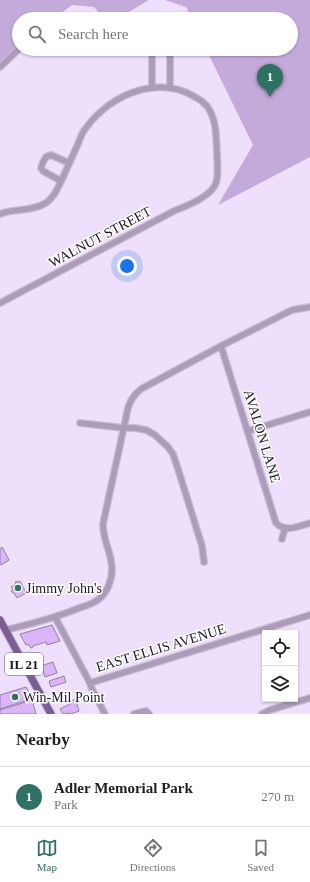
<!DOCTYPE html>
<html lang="en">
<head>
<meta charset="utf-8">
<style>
  body { margin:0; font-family:"Times New Roman",serif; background:#f2f2f2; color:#202124 }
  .controls { position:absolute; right:12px; bottom:12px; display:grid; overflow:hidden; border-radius:0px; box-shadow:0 1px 3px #0004 }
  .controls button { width:36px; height:36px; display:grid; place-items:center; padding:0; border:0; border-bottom:1px solid #e0e0e0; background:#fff; color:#202124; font:20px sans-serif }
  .you { position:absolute; left:127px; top:266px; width:14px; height:14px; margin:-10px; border:3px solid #fff; border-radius:50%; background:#1a73e8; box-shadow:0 0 0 6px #1a73e833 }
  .badge { display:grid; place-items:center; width:26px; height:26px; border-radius:50%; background:#2f7162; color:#fff; font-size:13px; font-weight:700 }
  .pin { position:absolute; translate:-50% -33px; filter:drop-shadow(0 1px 2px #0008) }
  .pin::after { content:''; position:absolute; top:21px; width:14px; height:12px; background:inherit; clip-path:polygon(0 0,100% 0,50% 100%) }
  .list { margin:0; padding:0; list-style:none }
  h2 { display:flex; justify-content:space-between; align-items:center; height:52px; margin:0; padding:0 16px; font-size:17px }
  h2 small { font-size:13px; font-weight:400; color:#757577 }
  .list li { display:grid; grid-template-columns:26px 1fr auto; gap:12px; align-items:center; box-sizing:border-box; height:60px; padding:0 16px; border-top:1px solid #e0e0e0 }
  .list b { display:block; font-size:15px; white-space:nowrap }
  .list p { margin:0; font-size:13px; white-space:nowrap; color:#757577 }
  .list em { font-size:13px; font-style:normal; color:#757577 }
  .icon { flex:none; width:22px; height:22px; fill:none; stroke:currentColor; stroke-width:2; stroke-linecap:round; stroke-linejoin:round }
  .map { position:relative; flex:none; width:310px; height:714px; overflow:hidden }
  .search { position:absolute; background:#fff; box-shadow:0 1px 3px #0004; left:12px; right:12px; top:12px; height:44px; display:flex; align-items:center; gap:10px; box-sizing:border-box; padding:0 14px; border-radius:22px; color:#757577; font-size:15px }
  .sheet { height:112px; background:#fff }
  nav { display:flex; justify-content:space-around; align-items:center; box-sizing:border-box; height:56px; border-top:1px solid #e0e0e0; background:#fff; font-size:11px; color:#757577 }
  nav a { display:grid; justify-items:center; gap:2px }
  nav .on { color:#2f7162 }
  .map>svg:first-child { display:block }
  .green { fill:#c4aadb }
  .building { fill:#dab5fa; stroke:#91839e }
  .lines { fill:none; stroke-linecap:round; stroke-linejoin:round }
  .minor-casing { stroke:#c8bbd4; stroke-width:8 }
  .major-casing { stroke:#c8bbd4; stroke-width:9 }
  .minor { stroke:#ac9cba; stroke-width:5.5 }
  .major { stroke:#7b5e93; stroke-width:7 }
  .poi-dot { fill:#2f7162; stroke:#fff; stroke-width:1.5 }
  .labels { text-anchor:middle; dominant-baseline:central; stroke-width:3; stroke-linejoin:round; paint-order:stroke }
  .shield { fill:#fff; stroke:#5f5c63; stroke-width:1 }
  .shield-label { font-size:13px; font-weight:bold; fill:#1b1620 }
  .street-label { font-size:14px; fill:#1b1620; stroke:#fff }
  .poi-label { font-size:14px; fill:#1b1620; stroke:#fff; text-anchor:start }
</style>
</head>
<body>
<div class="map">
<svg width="310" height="714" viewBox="0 0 310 714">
  <rect width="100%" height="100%" fill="#eedffc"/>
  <g class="green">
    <polygon points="0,0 149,0 117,19 104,19 94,7 72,5 53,19 19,19 19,48 0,66"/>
    <polygon points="165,0 310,0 310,157 218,205 253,145 206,49 291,49 291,19 192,19 186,7"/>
  </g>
  <g class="building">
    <polygon points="2,547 9,560 1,565 0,563 0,549"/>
    <polygon points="17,581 18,583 20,581 26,593 17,598 14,593 13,593 11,591 13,590 11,587 16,584 15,582"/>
    <polygon points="52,625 60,641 47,645 46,642 33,646 32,648 31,648 30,647 28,644 26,645 20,634"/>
    <polygon points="53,662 57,673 45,677 41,666"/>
    <polygon points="64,676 66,682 51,687 49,681"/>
    <polygon points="26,687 29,692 27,693 31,699 0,709 0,695"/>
    <polygon points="77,699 78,703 77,704 79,711 71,714 68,713 63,714 60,709 70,704 69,703 72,703 71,701"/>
    <polygon points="32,700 36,714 0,714 0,710"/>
  </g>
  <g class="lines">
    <g class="minor-casing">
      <g id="minor">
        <polyline points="168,49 170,53 170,88"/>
        <polyline points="0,67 19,49"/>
        <polyline points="152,88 152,53 153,49"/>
        <polyline points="61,181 43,171 41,168 43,162 46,157 51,155 69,163"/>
        <path d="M0 214C14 208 30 212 44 204 54 199 58 187 63 177 68 166 73 155 78 144 80 139 82 132 86 128 98 111 117 97 137 91 157 85 177 86 195 97 199 99 204 103 207 106 217 120 216 137 217 153 217 162 219 174 216 183 211 197 186 206 174 211L0 303"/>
        <path d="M221 346 276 523C286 533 299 526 310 523"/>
        <polyline points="80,423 124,428 135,428 146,430 155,435 168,447 173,454 178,469 202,546 204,562"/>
        <polyline points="248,431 310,412"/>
        <polyline points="282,539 285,528"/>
        <polyline points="55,617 90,683 310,615"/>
        <path d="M6 630C30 624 56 618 79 608 86 606 93 604 99 599 107 593 112 580 112 569 112 554 103 541 103 524L128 408C131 399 134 395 141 389L221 346 286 313 292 310 310 307"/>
        <polyline points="90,683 92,689 105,714"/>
        <polyline points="134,714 146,711 149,714"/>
        <polyline points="262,714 270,710 310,698"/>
      </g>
    </g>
    <g class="major-casing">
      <polyline id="major" points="0,620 51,714"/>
    </g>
    <use href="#minor" class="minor"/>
    <use href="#major" class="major"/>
  </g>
  <g class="poi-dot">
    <circle cx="18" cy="588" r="4"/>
    <circle cx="15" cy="697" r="4"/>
  </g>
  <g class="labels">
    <rect class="shield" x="5" y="653" width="38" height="22" rx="3"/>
    <g class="shield-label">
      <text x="24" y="664">IL 21</text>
    </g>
    <g class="street-label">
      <text transform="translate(100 237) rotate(-28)">WALNUT STREET</text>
      <text transform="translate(262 436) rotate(73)">AVALON LANE</text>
      <text transform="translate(161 648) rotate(-17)">EAST ELLIS AVENUE</text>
    </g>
    <g class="poi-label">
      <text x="26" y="588">Jimmy John's</text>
      <text x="23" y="697">Win-Mil Point</text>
    </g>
  </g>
</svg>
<div class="controls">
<button><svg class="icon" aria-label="locate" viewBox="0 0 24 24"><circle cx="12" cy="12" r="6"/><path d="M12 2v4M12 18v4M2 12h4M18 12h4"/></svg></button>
<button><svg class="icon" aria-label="layers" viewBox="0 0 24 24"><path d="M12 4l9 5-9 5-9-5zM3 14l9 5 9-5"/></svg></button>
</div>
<div class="you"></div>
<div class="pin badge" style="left:270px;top:97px">1</div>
<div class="search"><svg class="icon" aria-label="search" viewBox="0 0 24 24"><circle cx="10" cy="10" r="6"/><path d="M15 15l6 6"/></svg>Search here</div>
</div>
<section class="sheet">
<h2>Nearby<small></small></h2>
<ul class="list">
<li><span class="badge">1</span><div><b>Adler Memorial Park</b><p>Park</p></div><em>270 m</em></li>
</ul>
</section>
<nav>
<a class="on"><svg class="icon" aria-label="map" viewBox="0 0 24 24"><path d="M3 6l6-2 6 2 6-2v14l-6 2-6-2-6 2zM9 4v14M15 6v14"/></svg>Map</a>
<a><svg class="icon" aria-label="directions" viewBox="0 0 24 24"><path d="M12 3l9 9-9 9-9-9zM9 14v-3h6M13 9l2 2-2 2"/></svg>Directions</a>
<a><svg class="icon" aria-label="saved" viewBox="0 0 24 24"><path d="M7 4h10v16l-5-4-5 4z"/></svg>Saved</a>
</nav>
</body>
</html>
